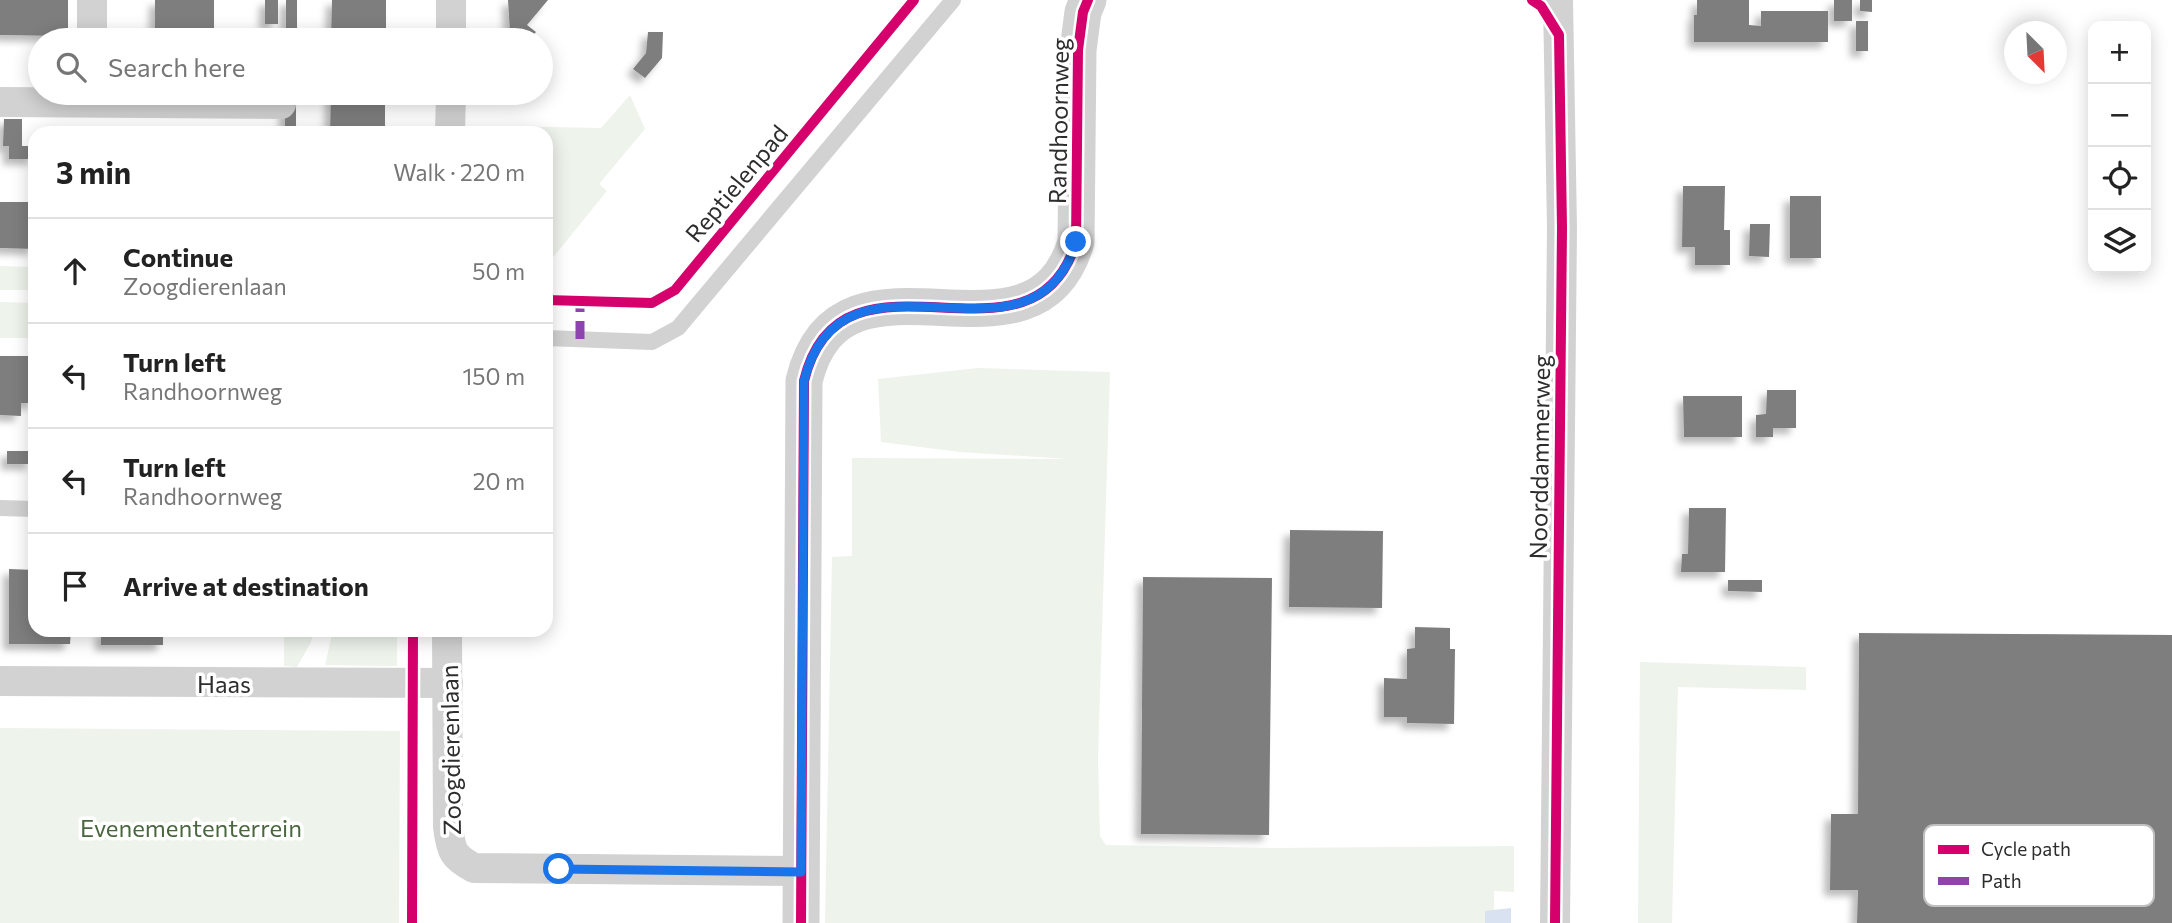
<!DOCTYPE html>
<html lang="en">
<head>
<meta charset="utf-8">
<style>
  body { margin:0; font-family:Commissioner,sans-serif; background:#f2f2f2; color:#222 }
  .controls { position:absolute; right:21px; top:21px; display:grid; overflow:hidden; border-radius:14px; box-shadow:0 4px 18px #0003 }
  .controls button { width:63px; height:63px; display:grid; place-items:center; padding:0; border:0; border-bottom:2px solid #e0e0e0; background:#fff; color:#222; font:35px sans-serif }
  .compass { position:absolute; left:2004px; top:21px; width:63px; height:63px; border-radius:50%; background:#fff; box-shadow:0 4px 18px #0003; rotate:156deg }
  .stop { position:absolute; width:21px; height:21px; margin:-16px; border:5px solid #1a73e8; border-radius:50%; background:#fff }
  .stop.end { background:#1a73e8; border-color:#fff; box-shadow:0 2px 7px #0008 }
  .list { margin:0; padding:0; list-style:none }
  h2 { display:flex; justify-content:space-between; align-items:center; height:91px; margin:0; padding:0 28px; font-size:30px }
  h2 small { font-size:23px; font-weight:400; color:#767676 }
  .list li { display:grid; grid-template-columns:46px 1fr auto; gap:21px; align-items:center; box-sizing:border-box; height:105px; padding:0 28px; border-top:2px solid #e0e0e0 }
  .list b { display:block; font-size:26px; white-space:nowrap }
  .list p { margin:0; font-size:23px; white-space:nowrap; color:#767676 }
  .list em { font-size:23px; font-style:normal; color:#767676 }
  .icon { flex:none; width:38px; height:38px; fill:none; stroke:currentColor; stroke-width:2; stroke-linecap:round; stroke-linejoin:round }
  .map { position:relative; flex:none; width:2172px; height:923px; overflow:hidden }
  .search { position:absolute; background:#fff; box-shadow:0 4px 18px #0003; left:28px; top:28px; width:525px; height:77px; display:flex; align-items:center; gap:18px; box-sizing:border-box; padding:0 24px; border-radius:38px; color:#767676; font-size:26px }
  .panel { position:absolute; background:#fff; box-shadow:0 4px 18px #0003; left:28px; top:126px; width:525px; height:511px; border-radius:21px }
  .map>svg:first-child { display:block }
  .green { fill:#eef3ec }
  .water { fill:#d9e2f0 }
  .building { fill:#7e7e7e; filter:url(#shadow) }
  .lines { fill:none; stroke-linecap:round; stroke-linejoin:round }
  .service { stroke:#d2d2d2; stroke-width:16 }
  .minor { stroke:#d2d2d2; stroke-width:30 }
  .tertiary { stroke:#d2d2d2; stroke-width:37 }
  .quiet { stroke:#8e44ad; stroke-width:9; stroke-dasharray:18 9; stroke-linecap:butt }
  .cycleway-casing { stroke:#fff; stroke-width:15 }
  .cycleway { stroke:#d6006c; stroke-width:10 }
  .route { stroke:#1a73e8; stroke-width:9 }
  .labels { text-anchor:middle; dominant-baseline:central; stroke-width:7; stroke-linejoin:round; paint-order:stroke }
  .street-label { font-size:24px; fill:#2d2d2d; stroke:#fff }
  .park-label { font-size:24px; fill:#49663e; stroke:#fff }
  .key { fill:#fff; stroke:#c0c0c0; stroke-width:2 }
  .key-label { font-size:19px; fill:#2d2d2d }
</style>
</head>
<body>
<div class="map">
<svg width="2172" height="923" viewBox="0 0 2172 923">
  <defs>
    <filter id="shadow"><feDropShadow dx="-6" dy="6" stdDeviation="3.5" flood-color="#0004"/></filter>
  </defs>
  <rect width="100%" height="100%" fill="#fff"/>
  <g class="green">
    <polygon points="630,95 645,129 599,184 607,191 546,266 546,133 491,133 491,126 601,128"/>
    <polygon points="0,266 35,267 35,290 0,290"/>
    <polygon points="0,302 35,303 35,338 0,338"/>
    <polygon points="978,368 1110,372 1098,758 1100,836 1106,845 1272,848 1514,846 1514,892 1494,891 1494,923 825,923 832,557 852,556 852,458 1069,459 960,452 881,442 878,379"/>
    <polygon points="284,630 314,630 311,642 297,667 284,666"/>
    <polygon points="333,630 397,630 397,666 325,665"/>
    <polygon points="1640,662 1806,667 1806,690 1678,687 1672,923 1638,923"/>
    <polygon points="0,728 400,731 399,923 0,923"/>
  </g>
  <polygon class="water" points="1511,908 1511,923 1485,923 1485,911"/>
  <g class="building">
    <polygon points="0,0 68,0 68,36 0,35"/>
    <rect x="155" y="0" width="59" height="40"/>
    <rect x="265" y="0" width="13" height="24"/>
    <rect x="286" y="0" width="11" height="40"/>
    <polygon points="332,0 386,0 386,40 331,40"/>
    <polygon points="508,0 548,0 527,25 536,32 530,39 518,40 510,32"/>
    <polygon points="1697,0 1749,0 1749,25 1761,26 1761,11 1828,11 1828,42 1694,42 1694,15 1697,15"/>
    <rect x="1834" y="0" width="18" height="21"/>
    <polygon points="1860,0 1872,0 1872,12 1860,11"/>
    <rect x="1856" y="21" width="12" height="30"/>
    <polygon points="648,32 663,32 662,58 645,78 633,69 646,53"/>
    <polygon points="262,35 278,36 278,40 261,40"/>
    <rect x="285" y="93" width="11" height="40"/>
    <polygon points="331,93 385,93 385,133 330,133"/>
    <polygon points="4,119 22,119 22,146 34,146 35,159 9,159 9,146 3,146"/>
    <polygon points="1683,186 1725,186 1724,230 1730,230 1730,265 1695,265 1695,247 1682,247"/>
    <rect x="1790" y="196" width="31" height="62"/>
    <polygon points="0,202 35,202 35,249 0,248"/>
    <polygon points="1750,224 1770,224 1769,257 1749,256"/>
    <polygon points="0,356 35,356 35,403 21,403 21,416 0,415"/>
    <polygon points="1767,390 1796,390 1796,428 1773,428 1773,437 1756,437 1756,415 1766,414"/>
    <polygon points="1683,396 1742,396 1742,437 1684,437"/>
    <rect x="7" y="451" width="25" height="13"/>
    <polygon points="1689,508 1726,508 1725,572 1681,572 1682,554 1688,554"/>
    <polygon points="1290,530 1383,531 1382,608 1289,607"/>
    <polygon points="9,569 35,570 35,630 71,630 70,644 9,644"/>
    <polygon points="1143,577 1272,578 1269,835 1141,834"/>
    <polygon points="1728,580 1762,580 1762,592 1728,591"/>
    <polygon points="1415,627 1450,628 1450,649 1455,649 1454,724 1407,723 1407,717 1384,717 1384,678 1407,679 1407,649 1415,648"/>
    <rect x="101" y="630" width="62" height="15"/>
    <polygon points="1859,633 2172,635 2172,923 1857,923 1858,890 1830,890 1831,814 1858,814"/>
  </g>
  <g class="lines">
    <g class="service">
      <polyline points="546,338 652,342 678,328 953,0"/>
      <polyline points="0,508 35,509"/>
    </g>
    <g class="minor">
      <polyline points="92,40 92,0"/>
      <polyline points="451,40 451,0"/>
      <polyline points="0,102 281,104"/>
      <polyline points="450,133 451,93"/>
      <path d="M447 630 448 827C451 851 453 857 474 868L801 871"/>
      <polyline points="0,681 448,683"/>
      <polyline points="1555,923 1562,228 1558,0"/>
    </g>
    <path class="tertiary" d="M801 923 804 381C841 226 1033 386 1076 242L1078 50 1083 12 1088 0"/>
    <polyline class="quiet" points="580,339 580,301"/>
    <g class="cycleway-casing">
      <g id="cycleway">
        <polyline points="1532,0 1541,6 1559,35 1562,228 1555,923"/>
        <polyline points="546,300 652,303 675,290 914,0"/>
        <polyline points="412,923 413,630"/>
        <path d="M801 923 804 381C841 226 1033 386 1076 242L1078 50 1083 12 1088 0"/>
      </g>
    </g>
    <use href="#cycleway" class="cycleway"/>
  </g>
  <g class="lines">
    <path class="route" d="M559 869 801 872 804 381C842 226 1033 386 1076 242"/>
  </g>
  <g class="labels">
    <g class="street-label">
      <text transform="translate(1058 121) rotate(-89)">Randhoornweg</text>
      <text transform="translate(736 183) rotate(-50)">Reptielenpad</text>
      <text transform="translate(1539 457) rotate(-89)">Noorddammerweg</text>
      <text x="224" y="683">Haas</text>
      <text transform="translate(450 750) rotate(-91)">Zoogdierenlaan</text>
    </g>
    <g class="park-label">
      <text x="191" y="827">Evenemententerrein</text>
    </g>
  </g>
  <rect x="1924" y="825" width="230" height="81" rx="10" class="key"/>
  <rect x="1938" y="845" width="31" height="9" fill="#d6006c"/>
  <rect x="1938" y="877" width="31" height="8" fill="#8e44ad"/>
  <g class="key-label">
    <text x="1981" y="856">Cycle path</text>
    <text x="1981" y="888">Path</text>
  </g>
</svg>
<div class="controls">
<button>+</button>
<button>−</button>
<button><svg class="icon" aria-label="locate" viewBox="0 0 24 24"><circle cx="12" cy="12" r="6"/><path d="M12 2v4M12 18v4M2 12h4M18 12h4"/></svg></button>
<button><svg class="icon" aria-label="layers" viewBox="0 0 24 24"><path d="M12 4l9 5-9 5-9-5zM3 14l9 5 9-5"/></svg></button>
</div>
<svg class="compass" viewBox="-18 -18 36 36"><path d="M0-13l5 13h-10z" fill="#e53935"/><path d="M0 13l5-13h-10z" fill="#767676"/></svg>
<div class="stop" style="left:559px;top:869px"></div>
<div class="stop end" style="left:1076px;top:242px"></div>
<div class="search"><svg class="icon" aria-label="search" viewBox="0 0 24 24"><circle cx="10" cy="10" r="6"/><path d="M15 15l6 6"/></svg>Search here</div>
<section class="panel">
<h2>3 min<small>Walk · 220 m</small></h2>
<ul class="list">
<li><svg class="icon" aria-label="ahead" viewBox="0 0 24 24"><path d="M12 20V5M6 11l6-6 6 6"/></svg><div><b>Continue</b><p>Zoogdierenlaan</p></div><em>50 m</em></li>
<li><svg class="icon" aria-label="left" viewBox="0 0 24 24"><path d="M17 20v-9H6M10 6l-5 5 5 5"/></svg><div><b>Turn left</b><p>Randhoornweg</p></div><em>150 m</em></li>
<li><svg class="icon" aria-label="left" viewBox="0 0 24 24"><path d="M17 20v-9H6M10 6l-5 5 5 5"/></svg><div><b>Turn left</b><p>Randhoornweg</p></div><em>20 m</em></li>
<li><svg class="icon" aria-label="arrive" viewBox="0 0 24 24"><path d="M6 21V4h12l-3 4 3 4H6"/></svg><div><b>Arrive at destination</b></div></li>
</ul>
</section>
</div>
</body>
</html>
